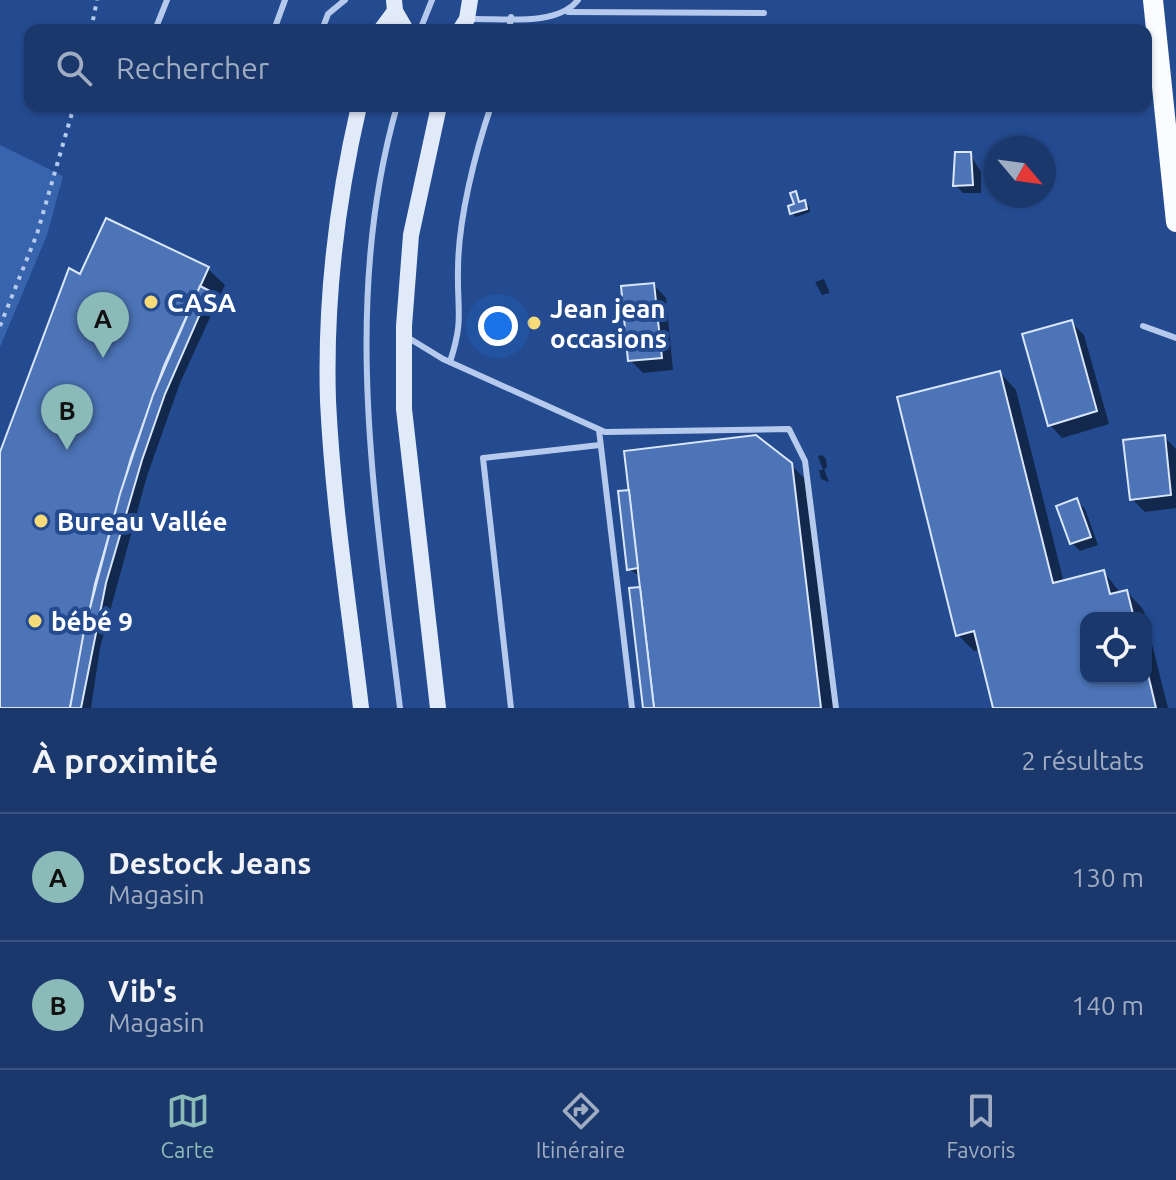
<!DOCTYPE html>
<html lang="fr">
<head>
<meta charset="utf-8">
<style>
  body { margin:0; font-family:Ubuntu,sans-serif; background:#243f72; color:#f1f3f6 }
  .controls { position:absolute; right:24px; bottom:24px; display:grid; overflow:hidden; border-radius:16px; box-shadow:0 2px 6px #0004 }
  .controls button { width:72px; height:72px; display:grid; place-items:center; padding:0; border:0; border-bottom:2px solid #39527f; background:#1b386c; color:#f1f3f6; font:40px sans-serif }
  .compass { position:absolute; left:984px; top:136px; width:72px; height:72px; border-radius:50%; background:#1b386c; box-shadow:0 2px 6px #0004; rotate:119deg }
  .you { position:absolute; left:498px; top:326px; width:28px; height:28px; margin:-20px; border:6px solid #fff; border-radius:50%; background:#1a73e8; box-shadow:0 0 0 12px #1a73e833 }
  .badge { display:grid; place-items:center; width:52px; height:52px; border-radius:50%; background:#8bbbb9; color:#111; font-size:26px; font-weight:700 }
  .pin { position:absolute; translate:-50% -66px; filter:drop-shadow(0 2px 4px #0008) }
  .pin::after { content:''; position:absolute; top:42px; width:28px; height:24px; background:inherit; clip-path:polygon(0 0,100% 0,50% 100%) }
  .list { margin:0; padding:0; list-style:none }
  h2 { display:flex; justify-content:space-between; align-items:center; height:104px; margin:0; padding:0 32px; font-size:34px }
  h2 small { font-size:26px; font-weight:400; color:#a0acc2 }
  .list li { display:grid; grid-template-columns:52px 1fr auto; gap:24px; align-items:center; box-sizing:border-box; height:128px; padding:0 32px; border-top:2px solid #39527f }
  .list b { display:block; font-size:30px; white-space:nowrap }
  .list p { margin:0; font-size:26px; white-space:nowrap; color:#a0acc2 }
  .list em { font-size:26px; font-style:normal; color:#a0acc2 }
  .icon { flex:none; width:44px; height:44px; fill:none; stroke:currentColor; stroke-width:2; stroke-linecap:round; stroke-linejoin:round }
  .map { position:relative; flex:none; width:1176px; height:708px; overflow:hidden }
  .search { position:absolute; background:#1b386c; box-shadow:0 2px 6px #0004; left:24px; right:24px; top:24px; height:88px; display:flex; align-items:center; gap:20px; box-sizing:border-box; padding:0 28px; border-radius:16px; color:#a0acc2; font-size:30px }
  .sheet { height:360px; background:#1b386c }
  nav { display:flex; justify-content:space-around; align-items:center; box-sizing:border-box; height:112px; border-top:2px solid #39527f; background:#1b386c; font-size:22px; color:#a0acc2 }
  nav a { display:grid; justify-items:center; gap:4px }
  nav .on { color:#8bbbb9 }
  .map>svg:first-child { display:block }
  .green { fill:#3864ad }
  .shadow { fill:#0007 }
  .building { fill:#4c74b7; stroke:#dae6f9; stroke-width:2 }
  .lines { fill:none; stroke-linecap:round; stroke-linejoin:round }
  .path { stroke:#b5caec; stroke-width:4; stroke-dasharray:4 6; stroke-linecap:butt }
  .lane { stroke:#b5caec; stroke-width:6 }
  .secondary { stroke:#e0eaf9; stroke-width:16 }
  .primary { stroke:#fafcff; stroke-width:20 }
  .poi-dot { fill:#f7db78; stroke:#244b90; stroke-width:3 }
  .labels { text-anchor:middle; dominant-baseline:central; stroke-width:8; stroke-linejoin:round; paint-order:stroke }
  .poi-label { font-size:26px; font-weight:bold; fill:#fff; stroke:#244b90; text-anchor:start }
</style>
</head>
<body>
<div class="map">
<svg width="1176" height="708" viewBox="0 0 1176 708">
  <rect width="100%" height="100%" fill="#244b90"/>
  <polygon class="green" points="0,145 63,176 47,235 0,347"/>
  <g class="shadow">
    <polygon points="970,154 981,172 981,193 963,193 955,185"/>
    <polygon points="795,194 801,204 809,206 810,212 796,217 792,213"/>
    <polygon points="107,220 208,269 225,285 180,383 147,476 100,648 91,708 0,708 0,459 70,271 81,276"/>
    <polygon points="824,279 830,293 822,295 815,282"/>
    <polygon points="654,285 666,298 673,370 643,373 630,360"/>
    <polygon points="1071,322 1084,335 1109,424 1062,438 1050,425"/>
    <polygon points="1000,373 1016,390 1064,583 1104,572 1121,594 1127,592 1143,609 1146,618 1086,618 1086,678 1146,678 1146,620 1168,708 995,708 981,650 974,651 958,635"/>
    <polygon points="1164,437 1176,449 1176,508 1145,512 1132,499"/>
    <polygon points="822,455 826,459 827,468 824,469 829,482 821,479 819,470 823,470 818,456"/>
    <polygon points="791,465 808,482 835,708 645,708 643,592 641,577 629,569"/>
    <polygon points="1077,501 1085,509 1098,545 1080,551 1072,543"/>
  </g>
  <g class="building">
    <polygon points="955,152 971,152 973,185 953,186"/>
    <polygon points="796,191 799,202 805,200 807,209 790,214 788,206 794,204 790,193"/>
    <polygon points="106,218 209,267 164,366 131,458 95,584 70,708 0,708 0,452 69,268 80,274"/>
    <polygon points="654,283 662,358 628,361 621,286"/>
    <polygon points="200,286 210,291 165,394 142,460 106,583 81,708 70,708 84,631 120,494 153,395"/>
    <polygon points="1072,320 1097,411 1048,426 1022,334"/>
    <polygon points="1000,371 1053,583 1104,570 1110,594 1127,590 1134,618 1086,618 1086,678 1146,678 1146,666 1156,708 993,708 974,631 956,636 897,397"/>
    <polygon points="756,435 792,463 821,708 654,708 624,451"/>
    <polygon points="1165,435 1171,495 1130,500 1123,440"/>
    <polygon points="629,490 638,568 627,570 618,491"/>
    <polygon points="1077,498 1091,537 1070,544 1056,506"/>
    <polygon points="640,587 654,708 643,708 629,588"/>
  </g>
  <g class="lines">
    <g class="path">
      <polyline points="91,30 97,0"/>
      <polyline points="0,326 37,234 74,106"/>
    </g>
    <g class="lane">
      <polyline points="568,12 764,13"/>
      <path d="M470 19C502 18 557 27 578 0"/>
      <polyline points="155,30 167,0"/>
      <polyline points="274,30 285,0"/>
      <polyline points="322,30 328,14 345,0"/>
      <polyline points="420,30 432,0"/>
      <polyline points="509,30 511,17"/>
      <polyline points="270,106 280,109 284,106"/>
      <path d="M397 106C340 304 376 508 400 708"/>
      <polyline points="1143,326 1176,338"/>
      <polyline points="407,337 443,359 605,432 789,429 805,461 836,708"/>
      <path d="M450 362C464 319 457 312 458 270 458 220 475 153 491 106"/>
      <polyline points="599,430 632,708"/>
      <polyline points="511,708 483,458 600,445"/>
    </g>
    <g class="secondary">
      <polyline points="394,0 395,11 406,30"/>
      <polyline points="381,30 395,11"/>
      <polyline points="460,30 467,19 470,0"/>
      <path d="M359 106C337 201 325 303 328 401 333 504 349 606 361 708"/>
      <polyline points="438,708 404,409 404,326 411,235 439,106"/>
    </g>
    <polyline class="primary" points="1153,0 1176,222"/>
  </g>
  <g class="poi-dot">
    <circle cx="151" cy="302" r="8"/>
    <circle cx="534" cy="323" r="8"/>
    <circle cx="41" cy="521" r="8"/>
    <circle cx="35" cy="621" r="8"/>
  </g>
  <g class="labels">
    <g class="poi-label">
      <text x="167" y="302">CASA</text>
      <text x="550" y="308">Jean jean<tspan x="550" dy="30">occasions</tspan></text>
      <text x="57" y="521">Bureau Vallée</text>
      <text x="51" y="621">bébé 9</text>
    </g>
  </g>
</svg>
<div class="controls">
<button><svg class="icon" aria-label="locate" viewBox="0 0 24 24"><circle cx="12" cy="12" r="6"/><path d="M12 2v4M12 18v4M2 12h4M18 12h4"/></svg></button>
</div>
<svg class="compass" viewBox="-18 -18 36 36"><path d="M0-13l5 13h-10z" fill="#e53935"/><path d="M0 13l5-13h-10z" fill="#a0acc2"/></svg>
<div class="you"></div>
<div class="pin badge" style="left:103px;top:358px">A</div>
<div class="pin badge" style="left:67px;top:450px">B</div>
<div class="search"><svg class="icon" aria-label="search" viewBox="0 0 24 24"><circle cx="10" cy="10" r="6"/><path d="M15 15l6 6"/></svg>Rechercher</div>
</div>
<section class="sheet">
<h2>À proximité<small>2 résultats</small></h2>
<ul class="list">
<li><span class="badge">A</span><div><b>Destock Jeans</b><p>Magasin</p></div><em>130 m</em></li>
<li><span class="badge">B</span><div><b>Vib's</b><p>Magasin</p></div><em>140 m</em></li>
</ul>
</section>
<nav>
<a class="on"><svg class="icon" aria-label="map" viewBox="0 0 24 24"><path d="M3 6l6-2 6 2 6-2v14l-6 2-6-2-6 2zM9 4v14M15 6v14"/></svg>Carte</a>
<a><svg class="icon" aria-label="directions" viewBox="0 0 24 24"><path d="M12 3l9 9-9 9-9-9zM9 14v-3h6M13 9l2 2-2 2"/></svg>Itinéraire</a>
<a><svg class="icon" aria-label="saved" viewBox="0 0 24 24"><path d="M7 4h10v16l-5-4-5 4z"/></svg>Favoris</a>
</nav>
</body>
</html>
